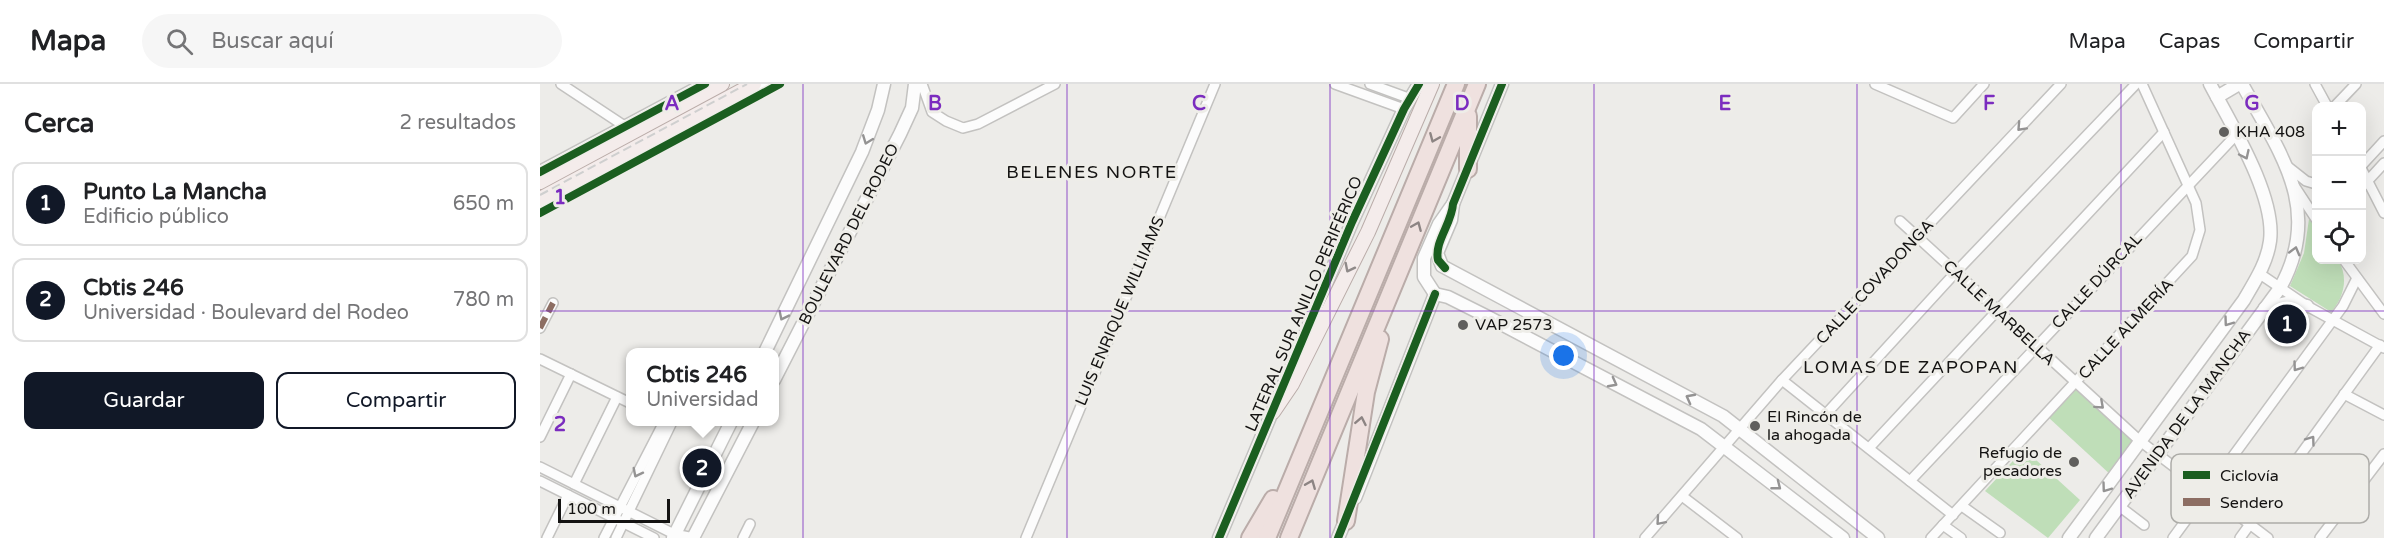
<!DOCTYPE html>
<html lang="es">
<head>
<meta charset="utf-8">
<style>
  body { margin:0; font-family:"Varela Round",sans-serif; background:#f6f6f6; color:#202124 }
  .controls { position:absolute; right:18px; top:18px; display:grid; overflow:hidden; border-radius:12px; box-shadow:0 6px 24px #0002 }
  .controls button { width:54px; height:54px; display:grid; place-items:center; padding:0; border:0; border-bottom:2px solid #e0e0e0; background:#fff; color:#202124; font:30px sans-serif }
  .scale { position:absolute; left:18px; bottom:15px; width:112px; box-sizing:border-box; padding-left:6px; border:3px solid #141312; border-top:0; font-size:16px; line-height:21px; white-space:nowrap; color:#141312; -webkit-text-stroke:4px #eeede8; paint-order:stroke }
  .you { position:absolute; left:1024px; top:272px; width:21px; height:21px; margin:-15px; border:4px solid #fff; border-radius:50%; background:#1a73e8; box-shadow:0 0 0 9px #1a73e833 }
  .badge { display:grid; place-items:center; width:39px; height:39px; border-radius:50%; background:#111827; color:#fff; font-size:20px; font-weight:700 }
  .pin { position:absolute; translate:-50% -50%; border:3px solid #fff; box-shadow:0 2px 6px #0006 }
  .popup { position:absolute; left:86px; top:264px; width:153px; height:78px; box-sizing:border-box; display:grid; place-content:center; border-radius:12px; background:#fff; filter:drop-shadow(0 2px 4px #0005); font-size:20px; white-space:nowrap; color:#757577 }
  .popup b { font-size:22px; color:#202124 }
  .popup::after { content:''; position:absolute; left:50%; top:100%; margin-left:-12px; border:12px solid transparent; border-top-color:#fff }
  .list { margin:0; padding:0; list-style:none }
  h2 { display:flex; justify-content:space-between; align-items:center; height:78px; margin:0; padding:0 24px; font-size:26px }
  h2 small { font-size:20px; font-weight:400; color:#757577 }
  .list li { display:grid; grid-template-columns:39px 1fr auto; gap:18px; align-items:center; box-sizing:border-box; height:84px; margin:0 12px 12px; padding:0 12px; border:2px solid #e0e0e0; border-radius:12px }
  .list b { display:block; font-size:22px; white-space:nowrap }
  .list p { margin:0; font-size:20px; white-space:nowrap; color:#757577 }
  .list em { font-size:20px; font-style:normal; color:#757577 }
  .actions { display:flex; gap:12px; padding:18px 24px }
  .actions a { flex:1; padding:14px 0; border:2px solid #111827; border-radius:12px; text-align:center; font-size:21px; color:#111827 }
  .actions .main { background:#111827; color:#fff }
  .icon { flex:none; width:33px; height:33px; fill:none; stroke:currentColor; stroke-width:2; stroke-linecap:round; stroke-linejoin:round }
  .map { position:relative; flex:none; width:1844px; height:454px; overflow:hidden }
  header { display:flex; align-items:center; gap:36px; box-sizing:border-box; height:84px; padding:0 30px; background:#fff; border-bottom:2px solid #e0e0e0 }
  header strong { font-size:28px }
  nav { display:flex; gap:33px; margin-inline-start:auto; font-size:21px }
  .search { width:420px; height:54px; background:#f6f6f6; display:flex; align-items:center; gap:15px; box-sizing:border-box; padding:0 21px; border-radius:33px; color:#757577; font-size:22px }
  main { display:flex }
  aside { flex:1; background:#fff }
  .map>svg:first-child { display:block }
  .green { fill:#bfdeb8 }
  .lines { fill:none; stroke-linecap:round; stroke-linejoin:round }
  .street-casing { stroke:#c3c2c0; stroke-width:12 }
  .secondary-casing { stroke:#c3c2c0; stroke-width:15 }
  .primary-casing { stroke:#baaca9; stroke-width:16 }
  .highway-casing { stroke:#baaca9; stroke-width:20 }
  .street { stroke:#fcfcfc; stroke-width:9 }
  .secondary { stroke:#fcfcfc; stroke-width:12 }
  .primary { stroke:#f4eceb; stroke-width:14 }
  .highway { stroke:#efe1df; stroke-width:16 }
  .rail { stroke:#cfcfcf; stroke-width:2; stroke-dasharray:9 4.5; stroke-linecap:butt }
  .quiet { stroke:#8d6e63; stroke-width:6; stroke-dasharray:12 6; stroke-linecap:butt }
  .cycleway-casing { stroke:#eeede8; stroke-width:11 }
  .cycleway { stroke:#1b5e20; stroke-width:8 }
  .oneway { stroke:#949393 }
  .oneway2 { stroke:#8c8483 }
  .oneway3 { stroke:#8f8a89 }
  .grid { fill:none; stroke:#7b2cbf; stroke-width:1.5; stroke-opacity:0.55 }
  .poi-dot { fill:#605f5d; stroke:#eeede8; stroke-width:2 }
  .labels { text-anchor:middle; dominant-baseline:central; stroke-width:6; stroke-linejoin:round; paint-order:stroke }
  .poi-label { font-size:16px; fill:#141312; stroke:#eeede8; text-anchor:start }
  .street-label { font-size:16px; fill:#141312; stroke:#eeede8 }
  .neighbourhood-label { font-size:18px; letter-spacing:1.5px; fill:#141312; stroke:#eeede8 }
  .key { fill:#eeede8; stroke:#adaca8; stroke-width:1.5 }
  .key-label { font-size:16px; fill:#141312 }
  .grid-label { font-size:20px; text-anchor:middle; font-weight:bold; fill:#7b2cbf; stroke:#eeede8; stroke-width:6; stroke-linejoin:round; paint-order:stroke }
</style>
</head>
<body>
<header>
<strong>Mapa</strong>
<div class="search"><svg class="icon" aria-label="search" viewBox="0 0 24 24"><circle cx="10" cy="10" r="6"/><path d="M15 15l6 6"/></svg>Buscar aquí</div>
<nav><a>Mapa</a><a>Capas</a><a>Compartir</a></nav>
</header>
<main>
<aside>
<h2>Cerca<small>2 resultados</small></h2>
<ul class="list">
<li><span class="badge">1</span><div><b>Punto La Mancha</b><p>Edificio público</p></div><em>650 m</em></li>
<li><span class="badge">2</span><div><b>Cbtis 246</b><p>Universidad · Boulevard del Rodeo</p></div><em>780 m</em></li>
</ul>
<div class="actions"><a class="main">Guardar</a><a>Compartir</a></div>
</aside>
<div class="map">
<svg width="1844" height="454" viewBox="0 0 1844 454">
  <rect width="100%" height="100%" fill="#edece9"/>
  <g class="green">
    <path d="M1769 135 1776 143V176H1798C1809 193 1804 214 1791 228L1750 202 1764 169Z"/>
    <polygon points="1535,302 1596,358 1572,392 1508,333"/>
    <polygon points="1484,365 1540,416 1508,454 1445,407"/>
  </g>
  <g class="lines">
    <g class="street-casing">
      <g id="street">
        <polyline points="21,0 86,43"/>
        <polyline points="382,0 392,28 406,37 423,44 438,40 515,0"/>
        <polyline points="795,0 864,25"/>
        <polyline points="830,0 871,15"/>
        <polyline points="1335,0 1413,34 1444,0"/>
        <polyline points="1775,0 1787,22"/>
        <polyline points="1795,22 1816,0"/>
        <polyline points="1822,81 1844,57"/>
        <polyline points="1747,82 1766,97 1776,100"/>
        <polyline points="1822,86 1844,129"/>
        <polyline points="1755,103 1776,135"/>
        <polyline points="1822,103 1844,79"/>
        <polyline points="1360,137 1600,357 1728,454"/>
        <polyline points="1804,176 1844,230"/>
        <polyline points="1720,190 1767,222 1844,264"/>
        <polyline points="0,244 13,219"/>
        <polyline points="0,275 90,319"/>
        <polyline points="1242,296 1413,431"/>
        <polyline points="1804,310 1844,331"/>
        <polyline points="1286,330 1416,188 1596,0"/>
        <polyline points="0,353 31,290"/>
        <polyline points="1329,364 1624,48"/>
        <polyline points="0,383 134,450 154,454"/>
        <polyline points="0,397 114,454"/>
        <polyline points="1370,397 1696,51"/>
        <polyline points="34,400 77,313"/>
        <polyline points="1142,412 1197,454"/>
        <polyline points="1422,422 1460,449"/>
        <polyline points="1579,422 1604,441"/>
        <polyline points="1403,441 1421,454"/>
        <polyline points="7,454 28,411"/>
        <polyline points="64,454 124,338"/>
        <polyline points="76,454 132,338"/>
        <polyline points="203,454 210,440"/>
        <polyline points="486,454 675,0"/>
        <polyline points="1105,454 1242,296 1521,0"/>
        <polyline points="1391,454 1652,172 1660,146 1656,119 1602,0"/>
        <polyline points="1633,454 1803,222 1817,194"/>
        <polyline points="1700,454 1840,261"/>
        <polyline points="1780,454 1844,370"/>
      </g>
    </g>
    <g class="secondary-casing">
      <g id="secondary">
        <polyline points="1677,13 1699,0"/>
        <polyline points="0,88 165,0"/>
        <polyline points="913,120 911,136 897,169 902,182 1183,332 1338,454"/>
        <polyline points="0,126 234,0"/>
        <polyline points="895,210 908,213 948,233 1161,345 1303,454"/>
        <polyline points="895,210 884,193 884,174 899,140 913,120 962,0"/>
        <polyline points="1725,224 1746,219 1767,222"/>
        <polyline points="225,268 322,68 338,26 344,0"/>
        <polyline points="234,296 360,50 372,24 375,0"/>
        <polyline points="815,414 895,210"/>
        <polyline points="133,454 191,338"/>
        <polyline points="153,454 213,338"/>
        <polyline points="679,454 812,138 864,25 879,0"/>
        <polyline points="798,454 808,430"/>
        <path d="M1529 454 1704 216C1715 197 1727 179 1730 157 1736 112 1691 40 1670 0"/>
        <path d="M1556 454 1740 204C1784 125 1740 69 1702 0"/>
      </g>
    </g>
    <g class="primary-casing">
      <g id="primary">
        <polyline points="0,98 182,0"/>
        <polyline points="0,115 214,0"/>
        <polyline points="733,328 752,300 828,148 892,0"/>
      </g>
    </g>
    <g class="highway-casing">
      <g id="highway">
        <polyline points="928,85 928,32"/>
        <polyline points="806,437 826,308 840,255"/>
        <polyline points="710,454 733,415"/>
        <polyline points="727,454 916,0"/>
        <polyline points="749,454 937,0"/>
      </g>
    </g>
    <use href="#street" class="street"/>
    <use href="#secondary" class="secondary"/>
    <use href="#primary" class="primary"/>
    <use href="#highway" class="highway"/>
    <polyline class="rail" points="0,111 207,0"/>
    <g class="quiet">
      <polyline points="0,244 13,219"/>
      <polyline points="132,339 132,338"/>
    </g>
    <g class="cycleway-casing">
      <g id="cycleway">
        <polyline points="0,88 165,0"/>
        <polyline points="0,129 240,0"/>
        <path d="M905 184 898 176C894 158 912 139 913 120L962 0"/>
        <polyline points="679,454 812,138 864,25 879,0"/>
        <polyline points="798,454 895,210"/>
      </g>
    </g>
    <use href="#cycleway" class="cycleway"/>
  </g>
  <defs><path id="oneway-chevron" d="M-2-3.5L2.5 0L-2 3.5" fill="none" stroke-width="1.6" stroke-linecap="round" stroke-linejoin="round" transform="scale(1.5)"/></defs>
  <g class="oneway">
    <use href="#oneway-chevron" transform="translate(1481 43) rotate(133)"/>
    <use href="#oneway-chevron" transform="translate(327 56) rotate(111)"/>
    <use href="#oneway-chevron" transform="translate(1705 71) rotate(65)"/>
    <use href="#oneway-chevron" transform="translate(1755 167) rotate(-75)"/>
    <use href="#oneway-chevron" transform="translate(243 232) rotate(116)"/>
    <use href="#oneway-chevron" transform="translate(1688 238) rotate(126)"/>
    <use href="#oneway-chevron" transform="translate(1757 283) rotate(126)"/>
    <use href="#oneway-chevron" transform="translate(1073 299) rotate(28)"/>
    <use href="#oneway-chevron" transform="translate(1150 314) rotate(-152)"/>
    <use href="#oneway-chevron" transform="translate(1560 321) rotate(42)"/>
    <use href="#oneway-chevron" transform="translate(1771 356) rotate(-54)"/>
    <use href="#oneway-chevron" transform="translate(97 389) rotate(117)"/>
    <use href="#oneway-chevron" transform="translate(1237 402) rotate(38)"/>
    <use href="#oneway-chevron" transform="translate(1566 404) rotate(126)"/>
    <use href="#oneway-chevron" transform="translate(1120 437) rotate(131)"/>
  </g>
  <g class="oneway2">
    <use href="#oneway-chevron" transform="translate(894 54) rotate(113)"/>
    <use href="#oneway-chevron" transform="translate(877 142) rotate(-67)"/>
    <use href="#oneway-chevron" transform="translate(821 337) rotate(-79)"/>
    <use href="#oneway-chevron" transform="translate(771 400) rotate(-68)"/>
  </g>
  <use class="oneway3" href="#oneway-chevron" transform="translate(809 184) rotate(117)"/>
  <path class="grid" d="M263 0V454M527 0V454M790 0V454M1054 0V454M1317 0V454M1581 0V454M0 227H1844"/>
  <g class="poi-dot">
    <circle cx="1684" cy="48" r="6"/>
    <circle cx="923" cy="241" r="6"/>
    <circle cx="1215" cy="342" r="6"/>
    <circle cx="1534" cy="378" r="6"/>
  </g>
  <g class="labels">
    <g class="poi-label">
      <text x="1696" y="48">KHA 408</text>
      <text x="935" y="241">VAP 2573</text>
      <text x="1227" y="333">El Rincón de<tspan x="1227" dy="18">la ahogada</tspan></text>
      <text x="1522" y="369" text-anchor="end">Refugio de<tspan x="1522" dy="18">pecadores</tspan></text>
    </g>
    <g class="street-label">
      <text transform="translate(309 150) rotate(-63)">BOULEVARD DEL RODEO</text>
      <text transform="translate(1557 197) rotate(-47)">CALLE DÚRCAL</text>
      <text transform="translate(1335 198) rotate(-47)">CALLE COVADONGA</text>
      <text transform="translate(764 220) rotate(-67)">LATERAL SUR ANILLO PERIFÉRICO</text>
      <text transform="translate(580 227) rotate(-67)">LUIS ENRIQUE WILLIIAMS</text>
      <text transform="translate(1459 229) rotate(43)">CALLE MARBELLA</text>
      <text transform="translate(1586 245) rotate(-47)">CALLE ALMERÍA</text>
      <text transform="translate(1647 330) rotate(-54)">AVENIDA DE LA MANCHA</text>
    </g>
    <g class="neighbourhood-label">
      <text x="552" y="88">BELENES NORTE</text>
      <text x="1371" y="283">LOMAS DE ZAPOPAN</text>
    </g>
  </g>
  <rect x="1631" y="370" width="198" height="69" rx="9" class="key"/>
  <rect x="1643" y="387" width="27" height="8" fill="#1b5e20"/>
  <rect x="1643" y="414" width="27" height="8" fill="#8d6e63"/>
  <g class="key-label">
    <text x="1680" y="397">Ciclovía</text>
    <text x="1680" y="424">Sendero</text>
  </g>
  <g class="grid-label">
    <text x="132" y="26">A</text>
    <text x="395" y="26">B</text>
    <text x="659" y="26">C</text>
    <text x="922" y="26">D</text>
    <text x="1185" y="26">E</text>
    <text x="1449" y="26">F</text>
    <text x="1712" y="26">G</text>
    <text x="20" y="120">1</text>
    <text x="20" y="347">2</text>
  </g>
</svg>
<div class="controls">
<button>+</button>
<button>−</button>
<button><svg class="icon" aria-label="locate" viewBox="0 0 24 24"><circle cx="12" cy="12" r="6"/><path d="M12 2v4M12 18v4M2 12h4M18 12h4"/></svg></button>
</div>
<div class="scale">100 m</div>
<div class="you"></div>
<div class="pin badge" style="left:1747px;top:240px">1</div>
<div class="pin badge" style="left:162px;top:384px">2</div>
<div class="popup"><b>Cbtis 246</b>Universidad</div>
</div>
</main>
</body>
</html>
